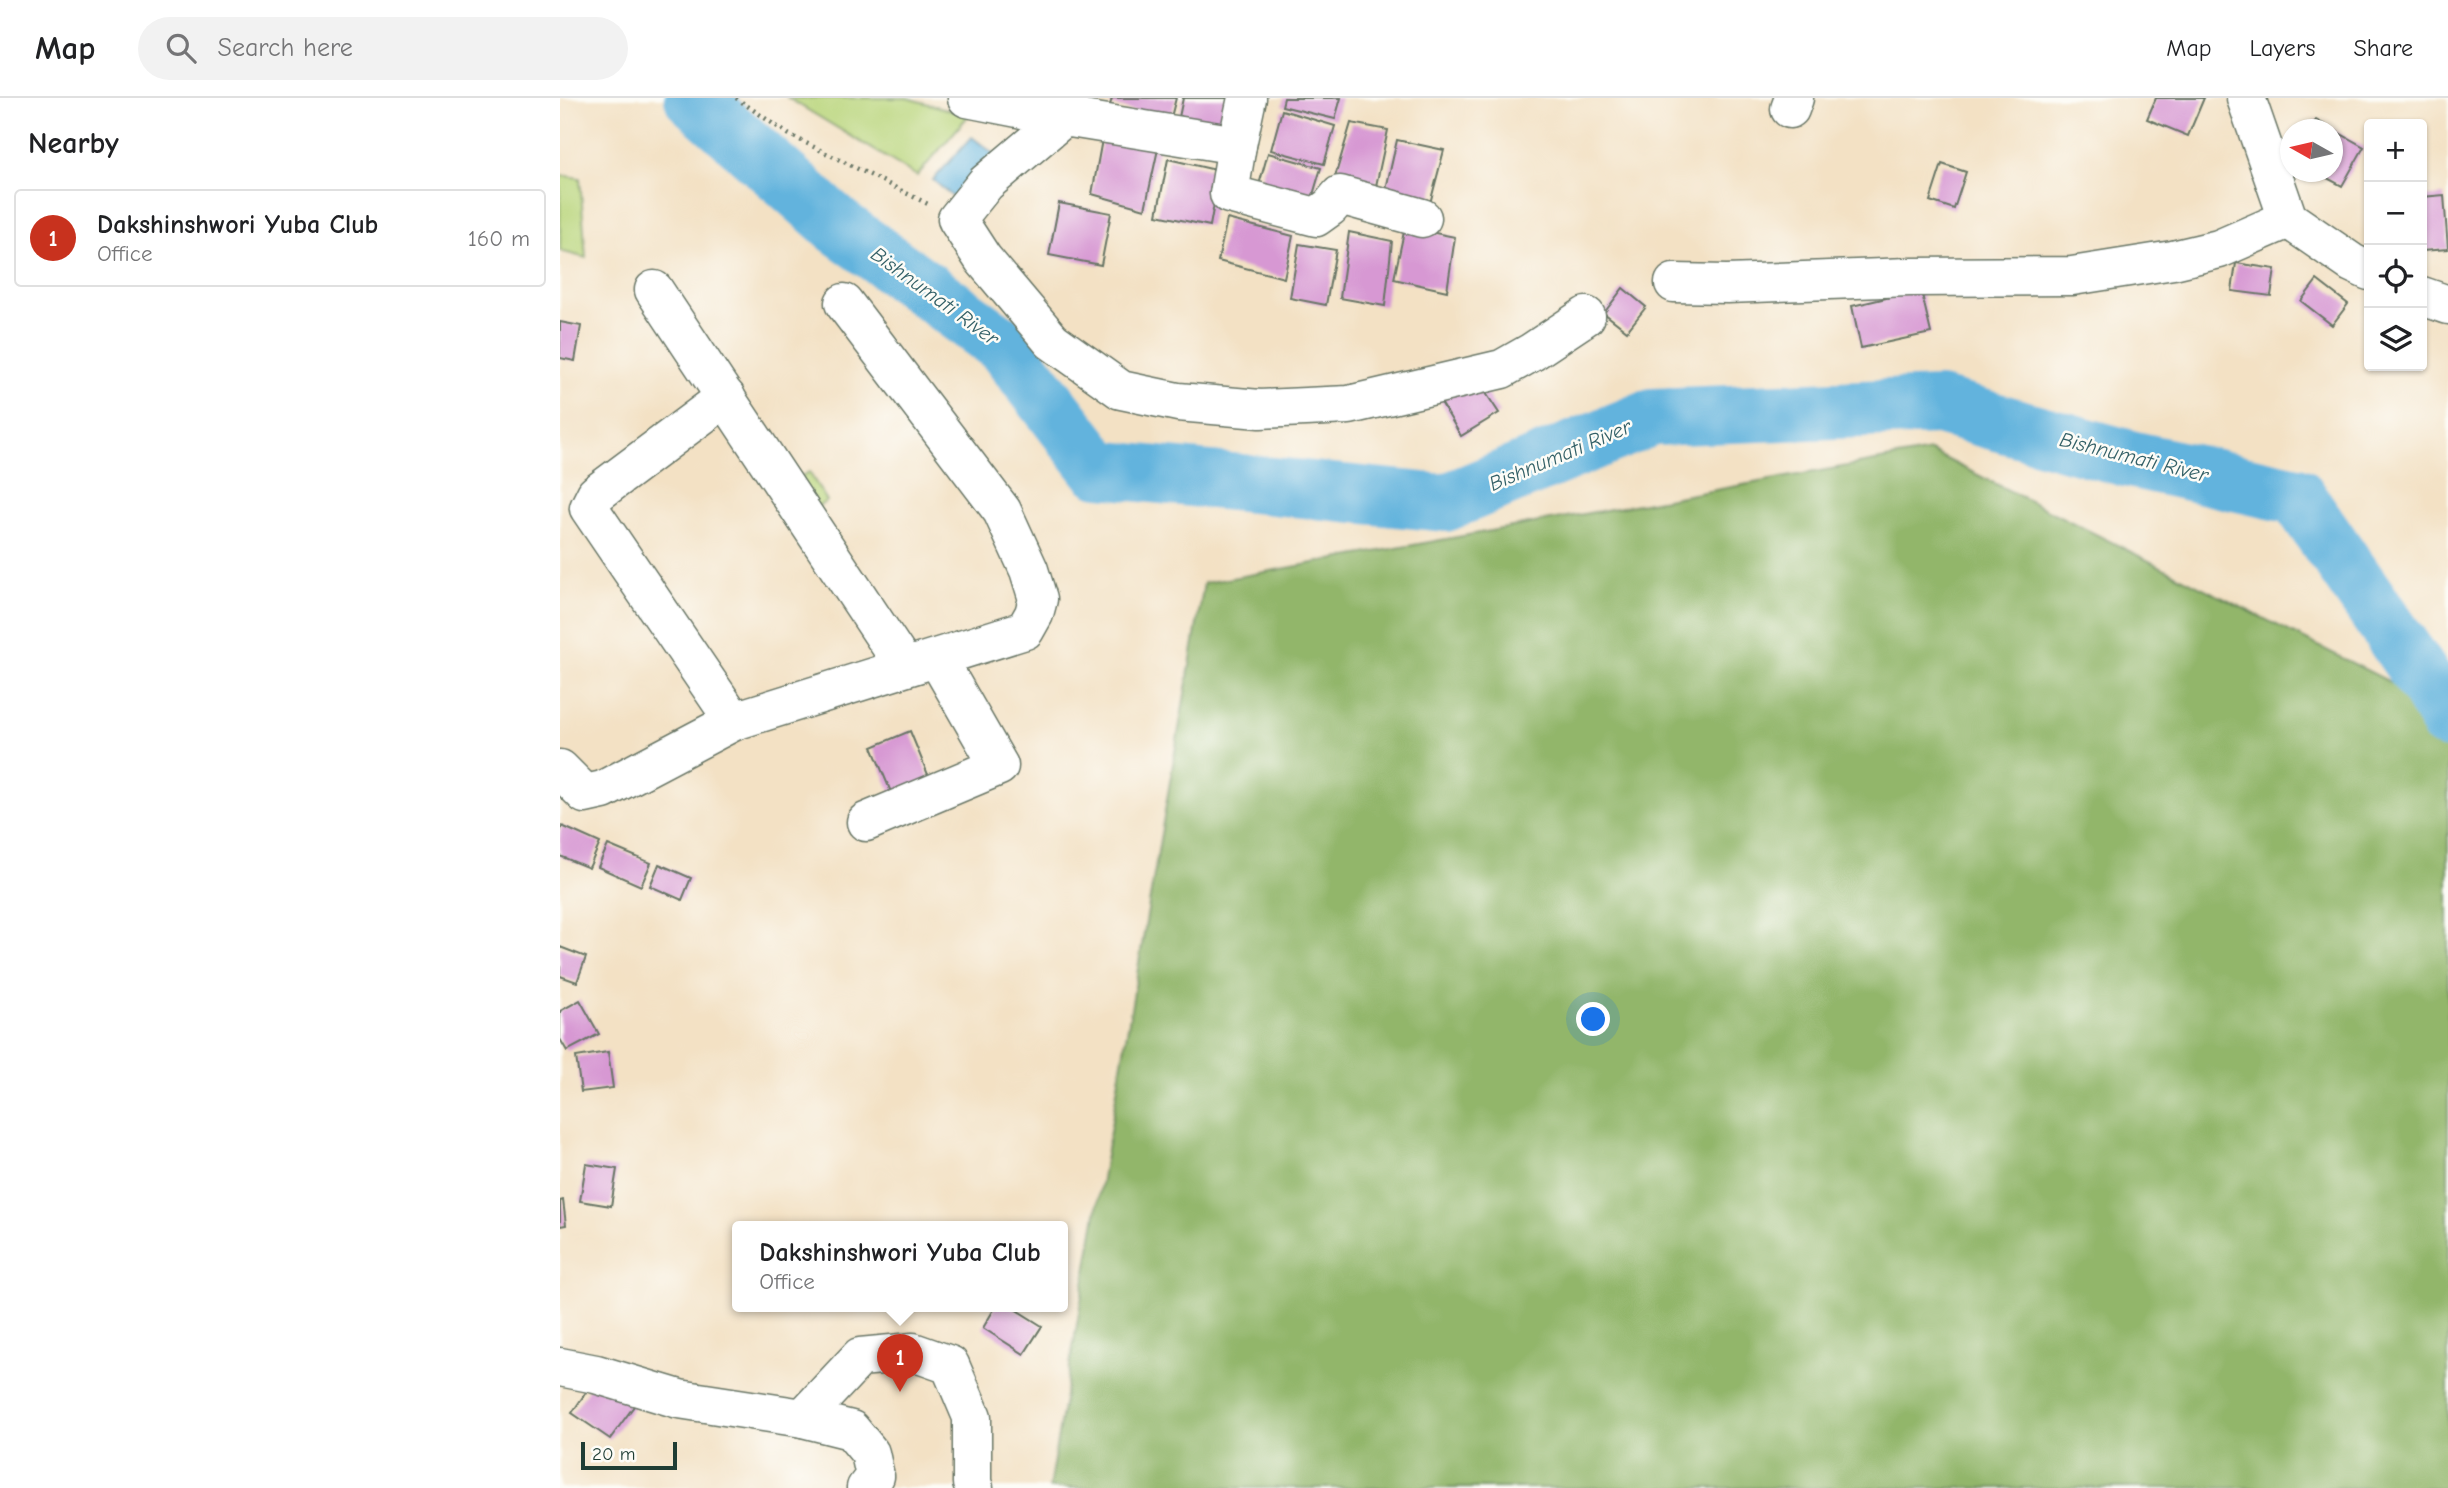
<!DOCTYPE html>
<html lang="en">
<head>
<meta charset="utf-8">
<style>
  body { margin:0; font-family:"Comic Neue",sans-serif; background:#f2f2f2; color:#202124 }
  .controls { position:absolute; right:21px; top:21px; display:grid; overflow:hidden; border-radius:7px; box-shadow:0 2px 5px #0004 }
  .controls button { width:63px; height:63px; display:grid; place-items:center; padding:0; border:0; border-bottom:2px solid #e0e0e0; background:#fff; color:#202124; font:35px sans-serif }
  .compass { position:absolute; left:1720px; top:21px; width:63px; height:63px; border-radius:50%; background:#fff; box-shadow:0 2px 5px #0004; rotate:278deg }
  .scale { position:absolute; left:21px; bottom:18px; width:96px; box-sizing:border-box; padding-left:7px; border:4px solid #1f3d34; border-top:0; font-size:19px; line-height:24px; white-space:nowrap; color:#1f3d34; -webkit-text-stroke:5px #fdfcf7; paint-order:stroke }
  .you { position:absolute; left:1034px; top:922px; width:24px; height:24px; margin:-18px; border:5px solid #fff; border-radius:50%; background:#1a73e8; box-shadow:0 0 0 10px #1a73e833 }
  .badge { display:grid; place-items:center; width:46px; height:46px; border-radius:50%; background:#c8321e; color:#fff; font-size:23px; font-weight:700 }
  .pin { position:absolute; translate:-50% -58px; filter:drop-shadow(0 2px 4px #0008) }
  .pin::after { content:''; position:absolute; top:37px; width:24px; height:21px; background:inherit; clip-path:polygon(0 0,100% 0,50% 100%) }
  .popup { position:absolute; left:172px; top:1123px; width:336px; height:91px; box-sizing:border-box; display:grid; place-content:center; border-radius:7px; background:#fff; filter:drop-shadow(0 2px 5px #0005); font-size:23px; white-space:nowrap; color:#757577 }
  .popup b { font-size:26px; color:#202124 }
  .popup::after { content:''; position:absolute; left:50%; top:100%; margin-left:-14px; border:14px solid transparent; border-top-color:#fff }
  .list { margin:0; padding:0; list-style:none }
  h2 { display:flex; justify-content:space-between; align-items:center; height:91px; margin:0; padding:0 28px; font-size:30px }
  h2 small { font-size:23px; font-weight:400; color:#757577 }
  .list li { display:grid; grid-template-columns:46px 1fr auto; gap:21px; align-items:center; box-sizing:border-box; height:98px; margin:0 14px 14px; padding:0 14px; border:2px solid #e0e0e0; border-radius:7px }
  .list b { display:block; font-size:26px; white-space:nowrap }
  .list p { margin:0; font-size:23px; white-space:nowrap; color:#757577 }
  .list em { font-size:23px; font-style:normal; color:#757577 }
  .icon { flex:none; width:38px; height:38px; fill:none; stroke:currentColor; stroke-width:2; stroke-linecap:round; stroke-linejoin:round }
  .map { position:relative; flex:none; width:1888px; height:1390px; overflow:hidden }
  header { display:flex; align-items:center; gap:42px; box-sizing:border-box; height:98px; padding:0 35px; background:#fff; border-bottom:2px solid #e0e0e0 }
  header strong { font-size:33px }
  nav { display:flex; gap:38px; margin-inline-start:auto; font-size:24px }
  .search { width:490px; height:63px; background:#f2f2f2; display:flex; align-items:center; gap:18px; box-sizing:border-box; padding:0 24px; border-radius:38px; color:#757577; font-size:26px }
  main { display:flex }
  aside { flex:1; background:#fff }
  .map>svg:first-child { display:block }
  .green { fill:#b9d57b; stroke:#6c8958; stroke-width:2 }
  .forest { fill:#92b66b; stroke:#587a50; stroke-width:2 }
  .water { fill:#62b3dd; stroke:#407888; stroke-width:2 }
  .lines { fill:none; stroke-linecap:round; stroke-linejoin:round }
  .river { stroke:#62b3dd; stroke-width:58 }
  .building { fill:#d798d3 }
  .minor-casing { stroke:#697666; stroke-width:41 }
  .path { stroke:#697666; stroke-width:4.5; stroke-dasharray:2 5; stroke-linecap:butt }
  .minor { stroke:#fff; stroke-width:38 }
  .labels { text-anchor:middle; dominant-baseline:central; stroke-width:5; stroke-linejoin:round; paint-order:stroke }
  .water-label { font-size:21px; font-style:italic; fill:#336067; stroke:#fdfcf7 }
</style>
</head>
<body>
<header>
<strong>Map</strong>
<div class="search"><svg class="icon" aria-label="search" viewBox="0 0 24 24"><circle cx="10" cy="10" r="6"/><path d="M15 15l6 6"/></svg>Search here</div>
<nav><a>Map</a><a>Layers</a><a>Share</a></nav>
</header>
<main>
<aside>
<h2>Nearby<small></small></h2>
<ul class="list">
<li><span class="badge">1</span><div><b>Dakshinshwori Yuba Club</b><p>Office</p></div><em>160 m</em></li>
</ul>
</aside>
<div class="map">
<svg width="1888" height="1390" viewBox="0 0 1888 1390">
  <rect width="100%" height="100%" fill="#fdfcf7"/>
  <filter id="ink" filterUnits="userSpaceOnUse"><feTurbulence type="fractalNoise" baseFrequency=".0143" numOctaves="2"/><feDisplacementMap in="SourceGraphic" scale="14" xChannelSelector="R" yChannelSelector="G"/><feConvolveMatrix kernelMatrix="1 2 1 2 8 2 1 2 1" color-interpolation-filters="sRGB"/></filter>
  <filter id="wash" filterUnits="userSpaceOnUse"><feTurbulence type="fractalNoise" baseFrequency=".00686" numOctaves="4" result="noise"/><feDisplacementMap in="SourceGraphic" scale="28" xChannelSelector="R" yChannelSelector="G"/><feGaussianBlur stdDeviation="1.57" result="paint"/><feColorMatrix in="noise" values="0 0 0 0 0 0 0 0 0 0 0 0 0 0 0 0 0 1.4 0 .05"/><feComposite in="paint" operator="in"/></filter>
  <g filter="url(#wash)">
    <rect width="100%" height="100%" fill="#f3e1c4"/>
    <g class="green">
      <polygon points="228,0 347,0 409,17 357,78"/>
      <polygon points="0,77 20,80 26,160 0,153"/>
      <polygon points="249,374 267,403 244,417 224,387"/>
    </g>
    <polygon class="forest" points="1370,353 1888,613 1888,1390 489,1390 644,485"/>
    <polygon class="water" points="412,39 438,59 394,100 373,82"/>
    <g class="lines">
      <polyline class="river" points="133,0 278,128 444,248 539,371 885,405 1092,319 1379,308 1570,361 1737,398 1871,592 1888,623"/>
    </g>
    <g id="blocks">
      <g class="building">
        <polygon points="552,0 616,0 610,23 550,7"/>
        <polygon points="623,0 676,0 667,37 618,24"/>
        <polygon points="724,0 781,0 775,21 722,8"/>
        <polygon points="1596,0 1644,0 1628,38 1587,21"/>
        <polygon points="722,12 775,28 764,66 711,52"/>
        <polygon points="1756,22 1804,49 1782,88 1756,74 1772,74 1772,32 1750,32"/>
        <polygon points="791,25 828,32 816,88 775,79"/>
        <polygon points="543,36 598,51 585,111 532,96"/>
        <polygon points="837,42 884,52 868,113 824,100"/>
        <polygon points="708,55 761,70 750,107 697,94"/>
        <polygon points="608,61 660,73 650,128 597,117"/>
        <polygon points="1382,66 1406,74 1394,111 1370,103"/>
        <polygon points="1884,97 1888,151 1862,153 1862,99"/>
        <polygon points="499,105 551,115 541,167 489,157"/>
        <polygon points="667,121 733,138 724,180 658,163"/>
        <polygon points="845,129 895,139 887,193 834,181"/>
        <polygon points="789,134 832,143 825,208 780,200"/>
        <polygon points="739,146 776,152 766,207 730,200"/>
        <polygon points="1676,165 1715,171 1711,198 1672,193"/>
        <polygon points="1757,182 1788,206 1772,227 1741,203"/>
        <polygon points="1063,190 1086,209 1067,233 1044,215"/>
        <polygon points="1361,192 1371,235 1301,250 1292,208"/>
        <polygon points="0,224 21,228 15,263 0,260"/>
        <polygon points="918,283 939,315 901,338 879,301"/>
        <polygon points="350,633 371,684 333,699 312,649"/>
        <polygon points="2,728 40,745 29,770 0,758 0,734"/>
        <polygon points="48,747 91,765 81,788 38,769"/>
        <polygon points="99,766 131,780 122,802 90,788"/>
        <polygon points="0,849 26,859 17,884 0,878"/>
        <polygon points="20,902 39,936 7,953 0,941 0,913"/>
        <polygon points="48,954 53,990 21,994 16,959"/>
        <polygon points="26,1066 57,1071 51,1108 20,1103"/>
        <polygon points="3,1102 6,1127 0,1128 0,1103"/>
        <polygon points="436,1208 450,1208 482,1228 464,1256 423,1230"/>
        <polygon points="35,1281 74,1308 50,1341 12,1315"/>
      </g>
    </g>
  </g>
  <g filter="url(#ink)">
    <use href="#blocks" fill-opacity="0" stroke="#697666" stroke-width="2"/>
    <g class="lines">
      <g class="minor-casing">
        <g id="minor">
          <polyline points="407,0 504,19 508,1"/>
          <polyline points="687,0 677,47 504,19 426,85 397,121 423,161 492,243 561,292 618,304 700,311 789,307 942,271 972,254 1026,218"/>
          <polyline points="1686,0 1728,121 1792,165 1809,173"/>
          <polyline points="1230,11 1234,0"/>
          <polyline points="677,47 669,96 756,119 770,109 780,97 862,120"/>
          <polyline points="1114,185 1167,186 1349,179 1512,178 1613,162 1659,151 1728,121"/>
          <polyline points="94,192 344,568"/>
          <polyline points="1862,198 1888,207"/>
          <polyline points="166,299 36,396 29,410 174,623"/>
          <polyline points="0,671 25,696 43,692 174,623 465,532 474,516 478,501 469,472 442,413 284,205"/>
          <polyline points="306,724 439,668 377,560"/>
          <polyline points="0,1269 36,1276 119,1301 243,1320 291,1332 310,1355 315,1378 306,1390"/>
          <polyline points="243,1320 300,1259 353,1254 390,1267 412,1319 412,1385 414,1390"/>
        </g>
      </g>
      <polyline class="path" points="176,0 228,36 368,106"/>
      <use href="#minor" class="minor"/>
    </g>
  </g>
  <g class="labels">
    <g class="water-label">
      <text transform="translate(375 198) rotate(36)">Bishnumati River</text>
      <text transform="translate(1000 357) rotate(-23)">Bishnumati River</text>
      <text transform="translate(1574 359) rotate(14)">Bishnumati River</text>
    </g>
  </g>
</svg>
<div class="controls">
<button>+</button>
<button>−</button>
<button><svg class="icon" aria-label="locate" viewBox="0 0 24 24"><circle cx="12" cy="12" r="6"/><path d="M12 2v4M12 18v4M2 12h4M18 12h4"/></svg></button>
<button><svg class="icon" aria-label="layers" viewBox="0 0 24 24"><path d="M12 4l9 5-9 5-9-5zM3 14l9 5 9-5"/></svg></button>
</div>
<svg class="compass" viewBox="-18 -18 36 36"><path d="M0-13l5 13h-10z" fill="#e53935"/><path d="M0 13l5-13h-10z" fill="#757577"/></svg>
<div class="scale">20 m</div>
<div class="you"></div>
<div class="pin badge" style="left:340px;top:1294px">1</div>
<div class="popup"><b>Dakshinshwori Yuba Club</b>Office</div>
</div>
</main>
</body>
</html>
